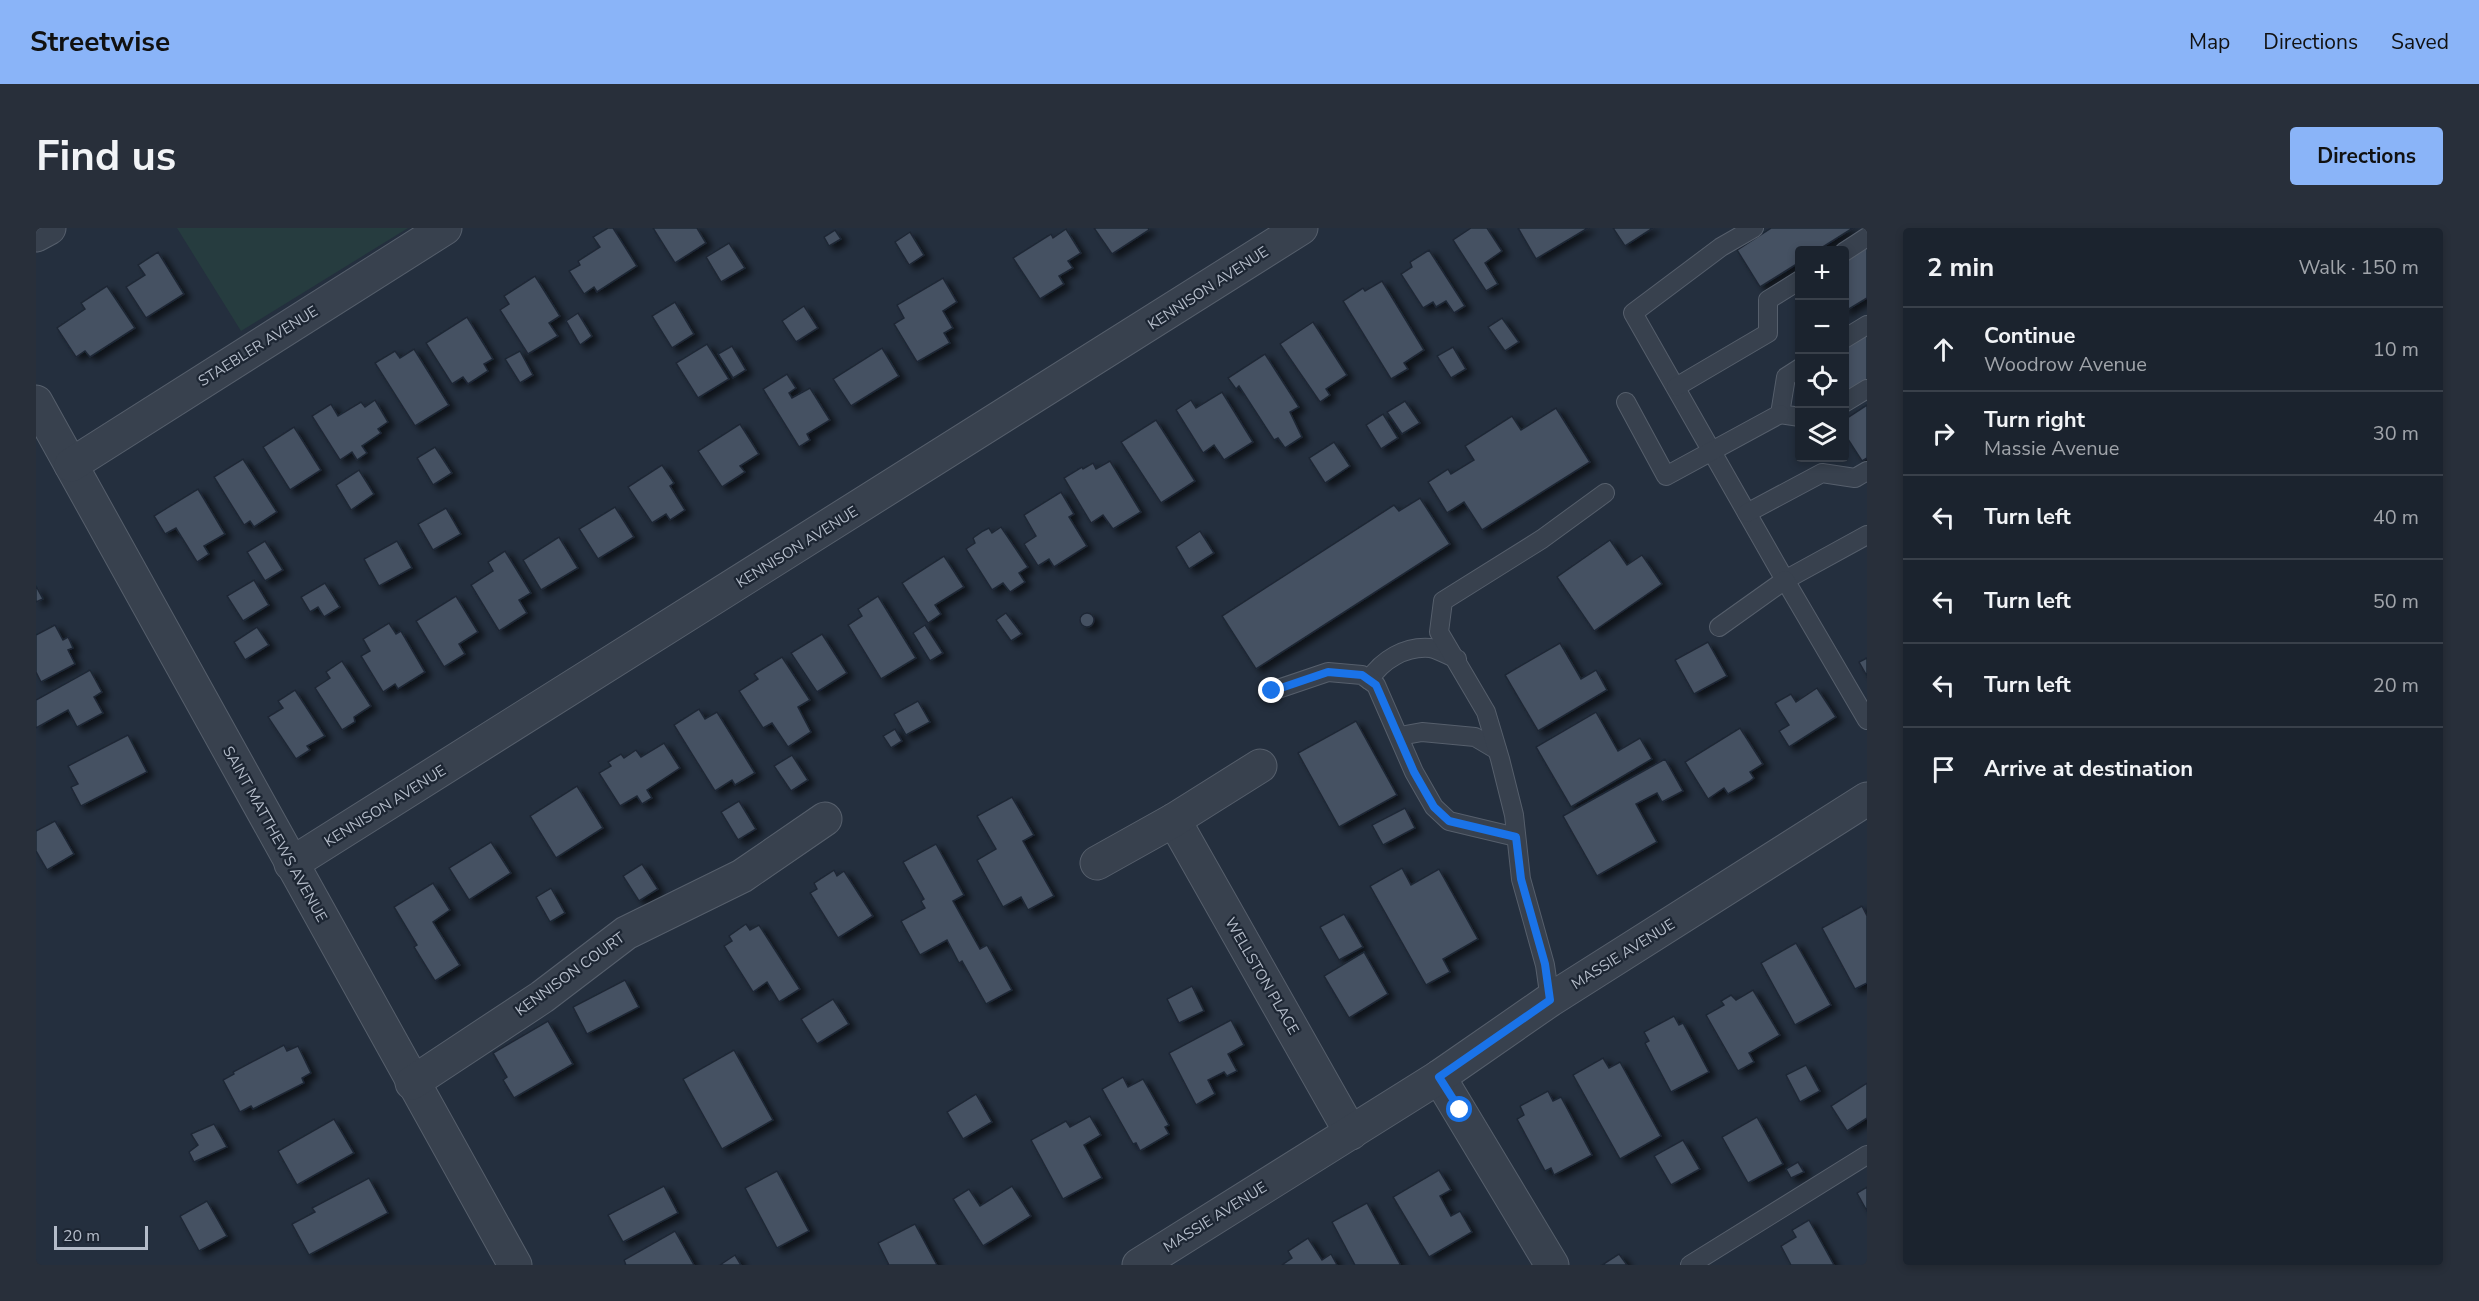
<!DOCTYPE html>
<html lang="en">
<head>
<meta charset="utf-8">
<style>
  body { margin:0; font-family:"Nunito Sans",sans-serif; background:#282f3a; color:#f1f3f6 }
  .controls { position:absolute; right:18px; top:18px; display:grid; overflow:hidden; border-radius:6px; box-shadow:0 3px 9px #0003 }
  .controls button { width:54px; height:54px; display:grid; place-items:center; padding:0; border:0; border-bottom:2px solid #39404a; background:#1b232e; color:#f1f3f6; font:30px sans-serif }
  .scale { position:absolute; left:18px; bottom:15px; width:94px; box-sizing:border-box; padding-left:6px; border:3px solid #b4bcc9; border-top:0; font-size:16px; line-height:21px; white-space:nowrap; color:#b4bcc9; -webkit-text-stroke:4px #1d2633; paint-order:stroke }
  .stop { position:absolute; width:18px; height:18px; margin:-14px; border:4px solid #1a73e8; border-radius:50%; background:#fff }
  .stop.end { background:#1a73e8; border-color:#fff; box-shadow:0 2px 6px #0008 }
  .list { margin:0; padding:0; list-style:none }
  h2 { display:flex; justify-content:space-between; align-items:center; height:78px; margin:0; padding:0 24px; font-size:26px }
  h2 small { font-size:20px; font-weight:400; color:#a0a4aa }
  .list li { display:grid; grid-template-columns:39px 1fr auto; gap:18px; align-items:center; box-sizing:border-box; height:84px; padding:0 24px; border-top:2px solid #39404a }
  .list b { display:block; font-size:22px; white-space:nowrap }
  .list p { margin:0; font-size:20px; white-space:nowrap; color:#a0a4aa }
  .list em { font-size:20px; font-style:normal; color:#a0a4aa }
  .icon { flex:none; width:33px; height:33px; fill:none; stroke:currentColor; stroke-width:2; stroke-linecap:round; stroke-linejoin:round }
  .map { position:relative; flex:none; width:1831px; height:1037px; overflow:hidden; border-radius:6px }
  header { display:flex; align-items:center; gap:36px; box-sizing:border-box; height:84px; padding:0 30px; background:#8ab4f8; color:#111 }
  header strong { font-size:28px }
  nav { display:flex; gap:33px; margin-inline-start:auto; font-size:21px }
  .intro { display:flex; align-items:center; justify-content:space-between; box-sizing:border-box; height:144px; padding:0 36px }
  h1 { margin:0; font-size:42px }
  .button { padding:15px 27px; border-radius:6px; background:#8ab4f8; color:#111; font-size:21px; font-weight:700 }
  main { display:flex; gap:36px; padding:0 36px }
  aside { flex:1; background:#1b232e; border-radius:6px; box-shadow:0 3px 9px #0003 }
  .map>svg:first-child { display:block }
  .green { fill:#263c3f }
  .building { fill:#455162; stroke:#1f2835; stroke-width:1.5; filter:url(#shadow) }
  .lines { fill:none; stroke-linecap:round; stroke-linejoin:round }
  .service-casing { stroke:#565f6c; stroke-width:20 }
  .minor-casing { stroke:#565f6c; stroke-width:35 }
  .service { stroke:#38414e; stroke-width:18 }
  .minor { stroke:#38414e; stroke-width:33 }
  .route { stroke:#1a73e8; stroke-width:8 }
  .labels { text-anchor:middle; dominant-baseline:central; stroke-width:4.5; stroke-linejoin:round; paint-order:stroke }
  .street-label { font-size:15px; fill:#b4bcc9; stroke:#1d2633 }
</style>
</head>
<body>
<header>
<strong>Streetwise</strong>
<nav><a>Map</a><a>Directions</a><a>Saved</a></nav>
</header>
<div class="intro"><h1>Find us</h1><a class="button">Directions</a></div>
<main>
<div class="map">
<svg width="1831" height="1037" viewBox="0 0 1831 1037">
  <defs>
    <filter id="shadow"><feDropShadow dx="6" dy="4" stdDeviation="3" flood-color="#0009"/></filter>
  </defs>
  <rect width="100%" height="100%" fill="#242f3e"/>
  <polygon class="green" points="141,0 372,0 205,103"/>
  <g class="building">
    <polygon points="572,0 577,0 601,38 561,64 558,59 548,66 533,43 544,37 542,33 564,19 557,9"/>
    <polygon points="617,0 661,0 670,15 639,35"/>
    <polygon points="1058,0 1112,0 1113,2 1076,26"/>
    <polygon points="1435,0 1451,0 1466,23 1449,35 1462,56 1450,63 1417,12"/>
    <polygon points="1482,0 1552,0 1500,31"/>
    <polygon points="1577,0 1617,0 1589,18"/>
    <polygon points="1735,0 1817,0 1782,22 1764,22 1764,34 1724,59 1701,22"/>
    <polygon points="1030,1 1045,25 1032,33 1037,40 1023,48 1028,56 1004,71 977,30 1015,6 1017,10"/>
    <polygon points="799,2 805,11 793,18 788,9"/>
    <polygon points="874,4 888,27 873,37 859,14"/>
    <polygon points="693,15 709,40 685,54 670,29"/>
    <polygon points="1831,19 1831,70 1808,84 1808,33"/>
    <polygon points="1393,22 1429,78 1418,85 1410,73 1400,79 1397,74 1387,80 1365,46 1376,39 1374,34"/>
    <polygon points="122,24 148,66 110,90 90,59 109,47 102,37"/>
    <polygon points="499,48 524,88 513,95 522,108 492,126 464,82 473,76 468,68"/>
    <polygon points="907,50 921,74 907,83 917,100 908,105 914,115 881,134 858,96 868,90 861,77"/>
    <polygon points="1346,53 1388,122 1368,135 1372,141 1355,151 1307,73 1327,60 1329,63"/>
    <polygon points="71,58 99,100 54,129 49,123 40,129 21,100 49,81 45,75"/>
    <polygon points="639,74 658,106 636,120 616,88"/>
    <polygon points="768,78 782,100 760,114 746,93"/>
    <polygon points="542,85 556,108 544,117 530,93"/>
    <polygon points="431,89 457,131 448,136 452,143 432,156 427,149 416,156 390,115"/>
    <polygon points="1466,90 1483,114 1469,123 1452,99"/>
    <polygon points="1277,94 1311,147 1290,161 1294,167 1284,174 1244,116"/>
    <polygon points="1831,102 1831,156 1808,171 1808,117"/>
    <polygon points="671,116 693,151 662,170 640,135"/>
    <polygon points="696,118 710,142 697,150 682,126"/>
    <polygon points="1417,119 1430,141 1415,150 1401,128"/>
    <polygon points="846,120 863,148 815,178 797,151"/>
    <polygon points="378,121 413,177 379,198 339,135 359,123 364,130"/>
    <polygon points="484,123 497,147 484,155 469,131"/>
    <polygon points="1229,126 1263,179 1254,184 1266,209 1249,220 1242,210 1238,212 1203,158 1200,161 1192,150"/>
    <polygon points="751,146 760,160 753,165 756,170 774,160 794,192 771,206 774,212 763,219 727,161"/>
    <polygon points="1186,164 1217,214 1188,232 1178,217 1167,225 1140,182 1155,172 1160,180"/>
    <polygon points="339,172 352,194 342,201 345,205 326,218 331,225 321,232 316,224 304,232 276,188 295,176 302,188 325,174 329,179"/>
    <polygon points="1369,173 1384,195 1366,206 1351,184"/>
    <polygon points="1831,177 1831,230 1826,233 1808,205 1808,192"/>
    <polygon points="1520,180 1554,234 1446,302 1428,274 1411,285 1392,254 1412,241 1415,246 1438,232 1429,218 1476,188 1485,202"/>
    <polygon points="1347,186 1362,210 1345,221 1330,197"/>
    <polygon points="1120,192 1159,253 1125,275 1085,214"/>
    <polygon points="704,196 723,226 704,238 709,244 686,259 662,223"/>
    <polygon points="258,199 285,242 254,262 227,219"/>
    <polygon points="1298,214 1314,238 1289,255 1273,230"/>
    <polygon points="399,219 416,245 397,257 381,230"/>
    <polygon points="207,231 241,284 218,299 214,293 208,297 178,249"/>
    <polygon points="1074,233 1105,284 1077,301 1067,287 1055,295 1028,250 1046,239 1047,241 1057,235 1060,241"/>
    <polygon points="626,237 638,255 634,258 649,282 634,292 630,286 616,295 592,259"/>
    <polygon points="323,242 338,266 315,282 300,257"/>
    <polygon points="162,261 189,306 168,318 173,326 161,334 140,300 129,306 118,288"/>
    <polygon points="1025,264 1038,286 1033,289 1051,318 1018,339 1013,331 1002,338 988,316 1000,308 988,287"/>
    <polygon points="1384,270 1414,316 1220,441 1186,388 1358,277 1363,283"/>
    <polygon points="579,279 598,309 562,331 543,301"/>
    <polygon points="410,280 425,306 397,322 382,296"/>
    <polygon points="965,299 992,339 983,345 989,354 974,364 967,355 956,362 930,321 939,315 937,310 947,303 953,300 956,305"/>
    <polygon points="1164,303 1178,325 1153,341 1140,319"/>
    <polygon points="523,309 542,340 505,362 487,332"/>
    <polygon points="1574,312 1591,337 1606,327 1626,356 1558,403 1521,349"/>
    <polygon points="229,313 247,342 229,353 211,324"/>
    <polygon points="361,313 376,340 343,358 328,331"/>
    <polygon points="469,323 495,365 483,372 491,385 463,403 435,357 457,343 452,334"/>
    <polygon points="908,328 928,359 899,377 905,386 892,395 866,355"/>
    <polygon points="218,352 233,377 207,393 191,368"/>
    <polygon points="289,355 304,379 288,389 282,379 274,384 265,369"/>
    <polygon points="0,358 7,371 0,374"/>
    <polygon points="420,368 442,404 423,416 429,426 408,439 380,393"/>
    <polygon points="842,368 880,430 845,451 812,397 826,388 822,381"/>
    <polygon points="970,385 986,406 975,413 960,392"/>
    <circle cx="1051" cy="392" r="7"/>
    <polygon points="353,395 360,406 365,403 389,444 362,461 359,456 347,464 325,428 334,423 327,411"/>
    <polygon points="19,397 27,412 32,409 34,413 37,420 32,422 39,436 5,454 0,444 0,407"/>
    <polygon points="889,397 907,425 894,433 877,405"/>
    <polygon points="221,399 233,417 209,432 198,414"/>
    <polygon points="786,406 811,445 781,464 755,425"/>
    <polygon points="1672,414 1691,448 1658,466 1639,432"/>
    <polygon points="1524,415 1545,451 1560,442 1571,462 1502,503 1469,447"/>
    <polygon points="746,429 774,472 762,479 775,504 752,519 736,495 727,500 703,463 722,451 718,446"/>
    <polygon points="1831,430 1831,448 1823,434"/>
    <polygon points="306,433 335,478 318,489 319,494 306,502 279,460 294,450 290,444"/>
    <polygon points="54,442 66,464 58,469 67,485 41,499 32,482 0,500 0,472"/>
    <polygon points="1781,460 1800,489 1753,519 1743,503 1753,497 1739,475 1755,466 1760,474"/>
    <polygon points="259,462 289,508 271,518 274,522 260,531 232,489 247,480 242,473"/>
    <polygon points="882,473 894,494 870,507 858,486"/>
    <polygon points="663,481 669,491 681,484 719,545 699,557 696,552 679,563 638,497"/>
    <polygon points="1560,484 1582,523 1604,510 1616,531 1535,579 1500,519"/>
    <polygon points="1320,493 1361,567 1303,599 1262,525"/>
    <polygon points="1704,500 1727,536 1714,544 1718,550 1713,554 1692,566 1688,560 1672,571 1649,534"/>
    <polygon points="859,501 866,513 855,520 847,508"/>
    <polygon points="92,507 111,544 45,578 35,559 42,556 32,538"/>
    <polygon points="628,515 644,540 611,562 616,570 606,576 601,568 584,578 563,545 575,538 572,534 585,526 588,530 600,522 605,529"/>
    <polygon points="756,527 772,552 755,563 738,538"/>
    <polygon points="1629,531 1647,563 1626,574 1621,565 1600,576 1621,614 1561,648 1527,588"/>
    <polygon points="541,558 567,600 520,630 494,588"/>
    <polygon points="976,569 998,607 987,613 1018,668 992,682 985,669 967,679 941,632 960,621 941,588"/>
    <polygon points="703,573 720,601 702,612 685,584"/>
    <polygon points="1369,580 1379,600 1347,617 1336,597"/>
    <polygon points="19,593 38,626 11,642 0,623 0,603"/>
    <polygon points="455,614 475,645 433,672 413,640"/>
    <polygon points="900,616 928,667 917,673 944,721 951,717 976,762 950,776 926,733 923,735 911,712 884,727 865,693 889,680 885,673 888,671 867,634"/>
    <polygon points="606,636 622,661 603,673 587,648"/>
    <polygon points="1366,640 1375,657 1403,641 1442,711 1407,731 1414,744 1390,757 1334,658"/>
    <polygon points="798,642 801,648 808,643 837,688 802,710 774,665 781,661 778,655"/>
    <polygon points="397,655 414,682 397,694 424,737 399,753 378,719 381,717 358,679"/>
    <polygon points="515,660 529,685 514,694 500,669"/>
    <polygon points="1826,678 1831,688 1831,755 1819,761 1786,700"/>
    <polygon points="1308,686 1327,719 1303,732 1284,699"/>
    <polygon points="710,696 714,702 723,697 764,761 743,774 731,754 717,764 688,718 696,713 693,708"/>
    <polygon points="1760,715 1795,777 1759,797 1725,735"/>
    <polygon points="1328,724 1352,766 1313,790 1288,748"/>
    <polygon points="589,752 603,779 551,806 537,779"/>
    <polygon points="1156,758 1168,783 1143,795 1131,771"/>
    <polygon points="1717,762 1744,807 1713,825 1718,834 1702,843 1670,787 1688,777 1685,773 1695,767 1700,772"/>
    <polygon points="797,771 813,796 781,816 765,791"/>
    <polygon points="1638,788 1643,797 1647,795 1673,844 1635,864 1609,815 1613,813 1608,804"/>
    <polygon points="1195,792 1208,817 1192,826 1201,843 1191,848 1188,844 1172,852 1179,866 1160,877 1133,825"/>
    <polygon points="512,793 537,836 478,870 467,852 471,849 457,825"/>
    <polygon points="248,817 251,823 262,818 275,845 266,850 268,855 217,881 215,878 204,884 187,852 198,846 197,844"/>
    <polygon points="698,822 737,892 686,921 647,851"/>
    <polygon points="1567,830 1573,840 1584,834 1625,908 1584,931 1537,847"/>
    <polygon points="1770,837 1784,863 1764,874 1750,847"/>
    <polygon points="1087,849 1092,859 1107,851 1133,897 1129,899 1133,906 1104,923 1100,915 1097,916 1066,861"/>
    <polygon points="1831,855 1831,890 1811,903 1795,878"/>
    <polygon points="1512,863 1517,873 1525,869 1556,927 1518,947 1515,940 1509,943 1481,891 1488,887 1484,878"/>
    <polygon points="940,866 956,894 927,911 911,884"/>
    <polygon points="1054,888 1065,907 1048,917 1066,950 1027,971 995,912 1030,893 1034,899"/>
    <polygon points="1721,889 1747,936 1712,955 1686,909"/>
    <polygon points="298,891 318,925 261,957 242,923"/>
    <polygon points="178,896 191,919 158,934 153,924 162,917 155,906"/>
    <polygon points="1647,912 1664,941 1635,957 1618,928"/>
    <polygon points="1762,934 1768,944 1755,950 1750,941"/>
    <polygon points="1403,942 1415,962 1404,968 1415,988 1424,983 1436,1004 1393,1029 1357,969"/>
    <polygon points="741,943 773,1003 741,1020 709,960"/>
    <polygon points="333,950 352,985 273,1027 256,996 279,984 276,980"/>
    <polygon points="628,958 642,985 587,1014 572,987"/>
    <polygon points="976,958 995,988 947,1018 917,971 933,961 944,978"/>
    <polygon points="1831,959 1831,983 1821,965"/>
    <polygon points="171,973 191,1008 163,1023 144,988"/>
    <polygon points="1331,975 1364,1036 1363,1037 1319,1037 1296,994"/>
    <polygon points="1773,992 1798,1037 1755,1037 1745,1018 1760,1009 1756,1002"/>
    <polygon points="879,996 901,1037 853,1037 842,1015"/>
    <polygon points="639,1003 658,1037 590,1037 588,1032"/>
    <polygon points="1272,1010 1286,1032 1295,1026 1301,1037 1246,1037 1256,1030 1252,1023"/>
    <polygon points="1583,1026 1591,1037 1566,1037"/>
    <polygon points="699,1027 705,1037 684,1037"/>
  </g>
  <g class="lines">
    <g class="service-casing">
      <g id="service">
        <polyline points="1718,0 1685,19 1597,85 1749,352 1831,307"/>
        <polyline points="1808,24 1831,9"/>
        <polyline points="1808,111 1831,97"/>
        <polyline points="1764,140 1750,149 1744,186 1764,189"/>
        <polyline points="1640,159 1732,105 1732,72 1764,52"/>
        <polyline points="1590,174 1630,248 1744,186"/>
        <polyline points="1808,175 1831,161"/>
        <polyline points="1711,285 1786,245 1819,250 1831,243"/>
        <polyline points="1683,399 1749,352 1831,492"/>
        <path d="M1333 452C1346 432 1369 418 1394 420 1402 421 1413 428 1421 431"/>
        <polyline points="1236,463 1292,444 1326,447 1340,457 1378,544 1398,579 1413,593 1480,609"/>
        <polyline points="1364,508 1386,504 1439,509 1461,522"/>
        <polyline points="1514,772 1509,737 1485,651 1478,587 1464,531 1450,484 1403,404 1407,373 1506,311 1569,265"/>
        <polyline points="1654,1037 1831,927"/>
      </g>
    </g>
    <g class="minor-casing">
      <g id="minor">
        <polyline points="0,7 13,0"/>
        <polyline points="0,174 479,1037"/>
        <polyline points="35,237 409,0"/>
        <polyline points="1138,592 1315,905"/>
        <polyline points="1061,635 1138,592 1224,538"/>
        <polyline points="255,636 1265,0"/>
        <polyline points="1403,849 1516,1037"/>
        <polyline points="376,855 506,769 590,705 706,648 789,591"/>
        <polyline points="1103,1037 1403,849 1514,772 1831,571"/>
      </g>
    </g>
    <use href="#service" class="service"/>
    <use href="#minor" class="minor"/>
  </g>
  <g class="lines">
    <polyline class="route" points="1236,463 1292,444 1326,447 1340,457 1378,544 1398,579 1413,593 1480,609 1485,651 1509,736 1514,772 1403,849 1424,882"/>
  </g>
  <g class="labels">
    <g class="street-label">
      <text transform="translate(1172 60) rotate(-33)">KENNISON AVENUE</text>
      <text transform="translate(222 118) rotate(-32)">STAEBLER AVENUE</text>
      <text transform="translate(761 319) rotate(-32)">KENNISON AVENUE</text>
      <text transform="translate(349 578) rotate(-32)">KENNISON AVENUE</text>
      <text transform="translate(239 606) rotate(61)">SAINT MATTHEWS AVENUE</text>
      <text transform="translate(1587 726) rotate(-32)">MASSIE AVENUE</text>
      <text transform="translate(534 746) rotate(-36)">KENNISON COURT</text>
      <text transform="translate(1226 748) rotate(60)">WELLSTON PLACE</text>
      <text transform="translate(1179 989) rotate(-32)">MASSIE AVENUE</text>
    </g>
  </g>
</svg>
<div class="controls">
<button>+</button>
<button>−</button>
<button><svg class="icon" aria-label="locate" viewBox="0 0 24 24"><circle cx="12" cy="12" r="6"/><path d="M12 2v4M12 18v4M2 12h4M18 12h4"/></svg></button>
<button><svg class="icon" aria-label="layers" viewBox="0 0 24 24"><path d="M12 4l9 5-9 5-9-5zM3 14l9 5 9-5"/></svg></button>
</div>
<div class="scale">20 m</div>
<div class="stop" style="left:1424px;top:882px"></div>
<div class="stop end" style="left:1236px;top:463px"></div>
</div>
<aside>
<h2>2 min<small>Walk · 150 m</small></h2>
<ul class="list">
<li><svg class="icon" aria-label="ahead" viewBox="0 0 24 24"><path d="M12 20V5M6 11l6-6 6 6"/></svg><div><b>Continue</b><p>Woodrow Avenue</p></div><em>10 m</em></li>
<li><svg class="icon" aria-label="right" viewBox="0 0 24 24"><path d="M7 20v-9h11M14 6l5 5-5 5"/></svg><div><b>Turn right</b><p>Massie Avenue</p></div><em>30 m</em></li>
<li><svg class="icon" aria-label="left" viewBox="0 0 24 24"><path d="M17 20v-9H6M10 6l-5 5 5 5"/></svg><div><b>Turn left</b></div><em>40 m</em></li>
<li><svg class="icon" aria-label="left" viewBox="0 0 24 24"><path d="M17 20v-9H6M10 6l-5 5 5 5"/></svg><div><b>Turn left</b></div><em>50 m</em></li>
<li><svg class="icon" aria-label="left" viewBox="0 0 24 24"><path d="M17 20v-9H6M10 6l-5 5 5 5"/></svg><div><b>Turn left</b></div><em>20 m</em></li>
<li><svg class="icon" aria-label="arrive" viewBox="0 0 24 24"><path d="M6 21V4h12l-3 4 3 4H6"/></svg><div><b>Arrive at destination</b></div></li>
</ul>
</aside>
</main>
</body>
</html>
